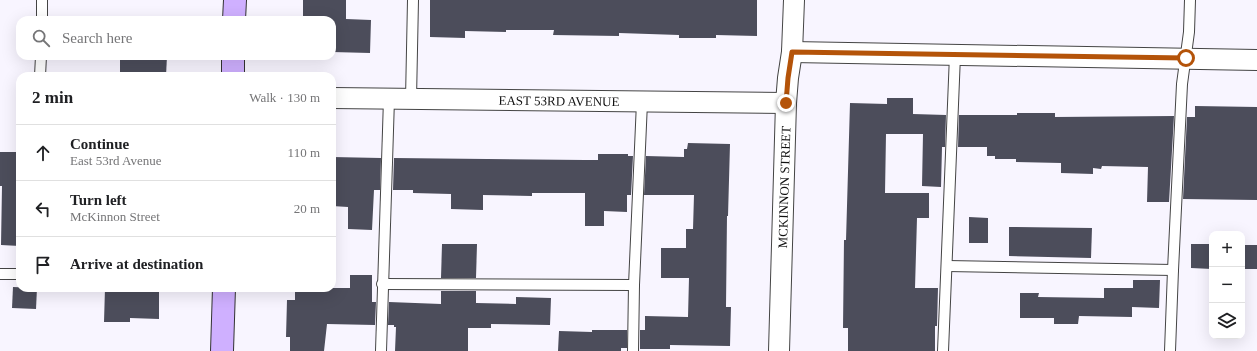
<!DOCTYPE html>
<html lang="en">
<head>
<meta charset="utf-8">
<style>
  body { margin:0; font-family:Georgia,serif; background:#f6f6f6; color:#202124 }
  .controls { position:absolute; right:12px; bottom:12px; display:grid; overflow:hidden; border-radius:8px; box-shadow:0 4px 16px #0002 }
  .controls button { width:36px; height:36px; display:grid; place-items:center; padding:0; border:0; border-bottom:1px solid #e0e0e0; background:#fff; color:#202124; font:20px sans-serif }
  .stop { position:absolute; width:12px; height:12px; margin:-9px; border:3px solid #b45309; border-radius:50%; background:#fff }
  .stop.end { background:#b45309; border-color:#fff; box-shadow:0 1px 4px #0008 }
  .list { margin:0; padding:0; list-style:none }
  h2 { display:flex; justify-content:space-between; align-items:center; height:52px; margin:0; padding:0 16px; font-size:17px }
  h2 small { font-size:13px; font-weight:400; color:#757577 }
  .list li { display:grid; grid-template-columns:26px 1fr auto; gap:12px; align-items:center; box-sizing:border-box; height:56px; padding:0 16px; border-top:1px solid #e0e0e0 }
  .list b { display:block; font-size:15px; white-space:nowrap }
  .list p { margin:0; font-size:13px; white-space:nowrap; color:#757577 }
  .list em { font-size:13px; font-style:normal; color:#757577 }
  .icon { flex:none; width:22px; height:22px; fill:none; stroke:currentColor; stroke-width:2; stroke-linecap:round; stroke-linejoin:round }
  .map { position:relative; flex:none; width:1257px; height:351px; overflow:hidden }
  .search { position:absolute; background:#fff; box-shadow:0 4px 16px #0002; left:16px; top:16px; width:320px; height:44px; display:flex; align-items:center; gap:10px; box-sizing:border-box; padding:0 14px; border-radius:12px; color:#757577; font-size:15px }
  .panel { position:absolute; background:#fff; box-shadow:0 4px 16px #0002; left:16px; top:72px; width:320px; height:220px; border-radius:12px }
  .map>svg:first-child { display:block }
  .building { fill:#4c4d5b }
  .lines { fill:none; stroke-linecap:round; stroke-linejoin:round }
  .lane-casing { stroke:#444; stroke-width:12 }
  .street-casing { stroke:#444; stroke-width:22 }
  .secondary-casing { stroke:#333; stroke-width:24 }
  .lane { stroke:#fff; stroke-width:10 }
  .street { stroke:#fff; stroke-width:20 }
  .secondary { stroke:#cfb0ff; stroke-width:22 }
  .route { stroke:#b45309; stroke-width:5 }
  .labels { text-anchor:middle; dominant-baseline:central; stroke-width:4; stroke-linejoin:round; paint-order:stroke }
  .street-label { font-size:13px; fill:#111; stroke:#fff }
</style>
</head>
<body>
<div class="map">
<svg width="1257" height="351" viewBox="0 0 1257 351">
  <rect width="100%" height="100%" fill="#f8f5ff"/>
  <g class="building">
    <polygon points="303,0 346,0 346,19 371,20 370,53 332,52 332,20 303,20"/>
    <polygon points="430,0 757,0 757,36 716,35 716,38 679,38 679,35 619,33 619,36 553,35 554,30 506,30 506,32 465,31 465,38 430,37"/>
    <polygon points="120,56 167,56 166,76 120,76"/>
    <polygon points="887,98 913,98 913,114 946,115 945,147 942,147 941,187 922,186 923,134 886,134 885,193 929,193 929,218 917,218 915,288 938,288 937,326 935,326 935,351 848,351 848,328 843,328 844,240 846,240 850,103 887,104"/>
    <polygon points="1195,106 1257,107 1257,200 1183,199 1187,117 1195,117"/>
    <polygon points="1017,113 1055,113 1055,117 1174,116 1169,202 1147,202 1148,167 1102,166 1101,169 1093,168 1093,174 1061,173 1061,163 1016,162 1016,159 995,159 995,156 987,156 987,147 958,147 959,115 1017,115"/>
    <polygon points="688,143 730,144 728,216 727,216 726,307 731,307 730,346 670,345 670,349 640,349 640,330 645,330 645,316 688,317 689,278 661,278 661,248 686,248 686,229 693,229 694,195 644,195 646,156 684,157 684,149 687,149"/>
    <polygon points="0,152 19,152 20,246 1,245 2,186 0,186"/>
    <polygon points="598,154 628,154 628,156 633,156 631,195 627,195 627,212 604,211 604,226 585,226 585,193 532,193 532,196 483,195 483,210 451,209 451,194 413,193 413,190 393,190 394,158 585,160 598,160"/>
    <polygon points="332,157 381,158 380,190 374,190 372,230 348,229 348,207 332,206"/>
    <polygon points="969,217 988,218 988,243 969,243"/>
    <polygon points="1009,227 1092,228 1091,258 1009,256"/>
    <polygon points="442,244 477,244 476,278 441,278"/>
    <polygon points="1191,244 1212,244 1212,269 1191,268"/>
    <rect x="1242" y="245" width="15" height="24"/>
    <polygon points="350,275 372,275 372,302 376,302 375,325 327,324 324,351 290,351 290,337 286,337 287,300 295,300 295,288 350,288"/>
    <polygon points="1133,280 1160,280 1159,308 1132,307 1132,317 1079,316 1078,324 1054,324 1054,318 1020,318 1020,293 1039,293 1038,297 1104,298 1104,288 1133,288"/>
    <polygon points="13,287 37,288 36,309 12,308"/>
    <polygon points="105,288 135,289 135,288 159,288 159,319 130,318 130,322 104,322"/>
    <polygon points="441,291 476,291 476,303 516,304 516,297 551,298 550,325 491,324 491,328 468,328 468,351 395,351 396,327 394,327 394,325 388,325 389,302 441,304"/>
    <polygon points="592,330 627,330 627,348 621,348 621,351 558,351 559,331 592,332"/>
  </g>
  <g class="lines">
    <g class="lane-casing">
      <g id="lane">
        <polyline points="42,20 42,0"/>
        <polyline points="40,76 41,56"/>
        <polyline points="411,99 413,0"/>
        <polyline points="947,266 1173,270"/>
        <polyline points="0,274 20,274"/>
        <polyline points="382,284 634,285"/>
        <polyline points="381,351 389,99"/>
        <polyline points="633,351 634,285 642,102"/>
        <polyline points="943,351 955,55"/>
        <polyline points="1170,351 1173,270 1182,84 1189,32 1190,0"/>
      </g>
    </g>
    <g class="street-casing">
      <g id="street">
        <polyline points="792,52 1257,60"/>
        <path id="s1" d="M332 98 786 103"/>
        <path id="s2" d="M779 351 786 103 788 78 792 52 794 0"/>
      </g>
    </g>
    <g class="secondary-casing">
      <g id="secondary">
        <polyline points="234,20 235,0"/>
        <polyline points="233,76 233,56"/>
        <polyline points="222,351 224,288"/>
      </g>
    </g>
    <use href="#lane" class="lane"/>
    <use href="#street" class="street"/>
    <use href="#secondary" class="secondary"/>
  </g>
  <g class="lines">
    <polyline class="route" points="786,103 788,78 792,52 1186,58"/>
  </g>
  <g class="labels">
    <g class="street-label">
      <text stroke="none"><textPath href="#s1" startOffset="227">EAST 53RD AVENUE</textPath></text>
      <text stroke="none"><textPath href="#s2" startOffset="164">MCKINNON STREET</textPath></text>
    </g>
  </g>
</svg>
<div class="controls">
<button>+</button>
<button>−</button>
<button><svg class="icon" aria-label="layers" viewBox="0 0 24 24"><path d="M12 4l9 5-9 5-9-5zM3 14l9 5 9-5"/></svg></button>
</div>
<div class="stop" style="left:1186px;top:58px"></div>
<div class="stop end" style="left:786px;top:103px"></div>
<div class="search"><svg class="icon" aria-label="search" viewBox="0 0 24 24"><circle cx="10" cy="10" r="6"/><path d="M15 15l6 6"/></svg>Search here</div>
<section class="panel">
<h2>2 min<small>Walk · 130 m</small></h2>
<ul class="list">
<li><svg class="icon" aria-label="ahead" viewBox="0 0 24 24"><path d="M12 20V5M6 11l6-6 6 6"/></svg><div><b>Continue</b><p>East 53rd Avenue</p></div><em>110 m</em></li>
<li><svg class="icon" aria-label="left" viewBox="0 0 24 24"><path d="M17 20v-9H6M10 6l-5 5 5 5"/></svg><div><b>Turn left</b><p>McKinnon Street</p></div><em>20 m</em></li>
<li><svg class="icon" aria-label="arrive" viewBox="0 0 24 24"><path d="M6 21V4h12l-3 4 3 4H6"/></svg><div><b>Arrive at destination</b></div></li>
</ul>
</section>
</div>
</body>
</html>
